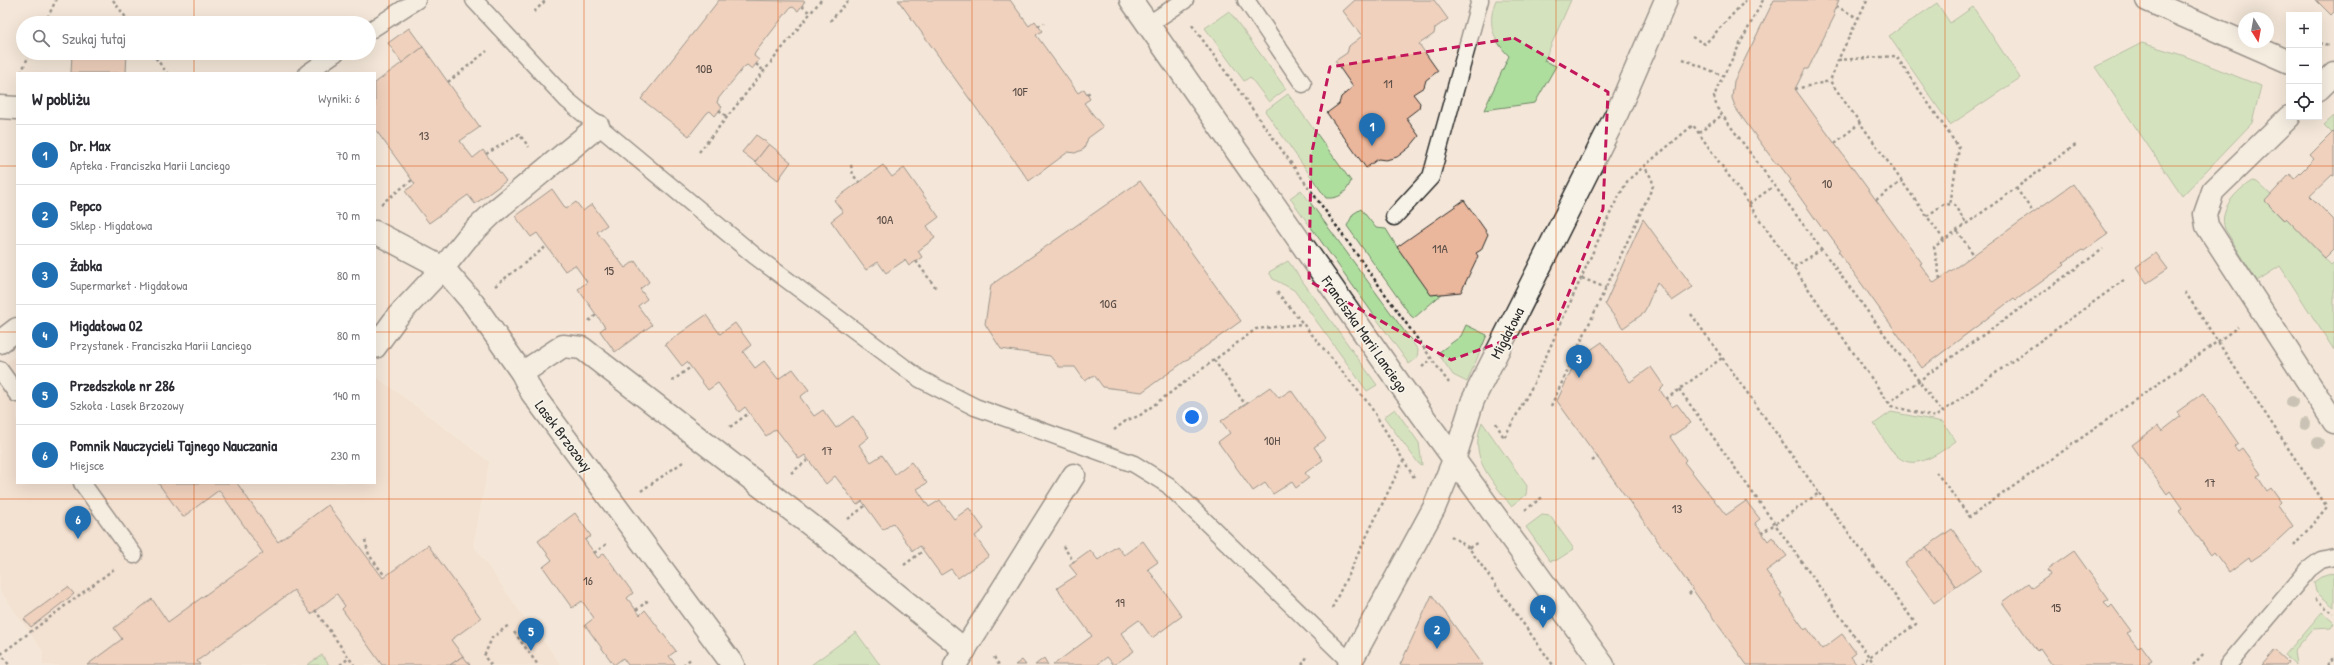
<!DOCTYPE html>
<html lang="pl">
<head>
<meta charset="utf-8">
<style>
  body { margin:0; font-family:"Patrick Hand",sans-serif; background:#f7f7f7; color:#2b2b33 }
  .controls { position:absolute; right:12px; top:12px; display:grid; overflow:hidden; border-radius:0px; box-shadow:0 4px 16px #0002 }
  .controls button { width:36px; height:36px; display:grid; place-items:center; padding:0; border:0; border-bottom:1px solid #e1e1e2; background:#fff; color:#2b2b33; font:20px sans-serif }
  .compass { position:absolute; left:2238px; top:12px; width:36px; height:36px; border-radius:50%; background:#fff; box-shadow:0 4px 16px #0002; rotate:169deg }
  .you { position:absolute; left:1192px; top:417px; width:14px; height:14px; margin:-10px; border:3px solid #fff; border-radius:50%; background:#1a73e8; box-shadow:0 0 0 6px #1a73e833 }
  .badge { display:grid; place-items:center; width:26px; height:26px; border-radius:50%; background:#1f6fb2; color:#fff; font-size:13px; font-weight:700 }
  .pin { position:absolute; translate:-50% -33px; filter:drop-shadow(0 1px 2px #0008) }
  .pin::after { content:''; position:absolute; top:21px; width:14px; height:12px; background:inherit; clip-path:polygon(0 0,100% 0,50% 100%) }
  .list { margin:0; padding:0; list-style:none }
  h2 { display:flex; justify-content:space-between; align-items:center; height:52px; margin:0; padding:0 16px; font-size:17px }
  h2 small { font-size:13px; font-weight:400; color:#7c7c81 }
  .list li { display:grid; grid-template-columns:26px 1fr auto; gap:12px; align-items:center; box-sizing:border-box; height:60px; padding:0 16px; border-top:1px solid #e1e1e2 }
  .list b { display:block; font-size:15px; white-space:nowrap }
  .list p { margin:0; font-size:13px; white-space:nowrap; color:#7c7c81 }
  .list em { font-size:13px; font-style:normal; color:#7c7c81 }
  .icon { flex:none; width:22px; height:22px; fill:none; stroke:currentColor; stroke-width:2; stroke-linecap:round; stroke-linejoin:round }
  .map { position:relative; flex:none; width:2334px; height:665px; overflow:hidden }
  .search { position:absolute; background:#fff; box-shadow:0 4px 16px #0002; left:16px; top:16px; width:360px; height:44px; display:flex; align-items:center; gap:10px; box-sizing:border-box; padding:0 14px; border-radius:22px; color:#7c7c81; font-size:15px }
  .panel { position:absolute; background:#fff; box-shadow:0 4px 16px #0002; left:16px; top:72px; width:360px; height:412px; border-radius:0px }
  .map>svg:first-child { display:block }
  .built { fill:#f1d9c7 }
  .green { fill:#aede9e; stroke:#6c8464 }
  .building { fill:#eab79c; stroke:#2b2b2b }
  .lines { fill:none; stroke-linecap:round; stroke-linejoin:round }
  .service-casing { stroke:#2b2b2b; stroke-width:19 }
  .pedestrian-casing { stroke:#2b2b2b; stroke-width:25 }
  .minor-casing { stroke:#2b2b2b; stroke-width:25 }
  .path { stroke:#2b2b2b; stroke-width:2.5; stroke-dasharray:3 3; stroke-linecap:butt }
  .service { stroke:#f7f3e8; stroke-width:16 }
  .pedestrian { stroke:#f7f3e8; stroke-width:22 }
  .minor { stroke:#f7f3e8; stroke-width:22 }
  .tree { fill:#989889 }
  .marked { fill:none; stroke:#c2185b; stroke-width:3; stroke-dasharray:8 5; stroke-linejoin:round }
  .grid { fill:none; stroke:#df570e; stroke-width:1; stroke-opacity:0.55 }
  .labels { text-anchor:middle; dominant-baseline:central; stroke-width:3.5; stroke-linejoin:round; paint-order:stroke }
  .number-label { font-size:13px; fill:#5b4e47 }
  .street-label { font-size:15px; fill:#2b2b2b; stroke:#f7f3e8 }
</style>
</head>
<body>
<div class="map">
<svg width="2334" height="665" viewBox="0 0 2334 665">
  <rect width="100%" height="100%" fill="#f4e7d9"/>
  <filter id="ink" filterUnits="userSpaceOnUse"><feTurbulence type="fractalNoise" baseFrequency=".025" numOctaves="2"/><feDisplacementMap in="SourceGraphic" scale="8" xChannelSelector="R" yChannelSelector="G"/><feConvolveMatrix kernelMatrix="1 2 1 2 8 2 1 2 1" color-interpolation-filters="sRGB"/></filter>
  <g filter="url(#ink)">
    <polygon class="built" points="17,355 17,483 375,483 375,376 489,462 473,545 534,632 536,631 561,665 43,665 43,651 0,590 0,367"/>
    <g class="green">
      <path d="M1496 0H1571L1544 61 1556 66 1535 103 1484 110 1509 56C1492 39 1487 22 1496 0Z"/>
      <polygon points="1937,3 1950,23 1973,7 2020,78 1950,125 1889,36"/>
      <polygon points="1229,11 1286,89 1269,102 1250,77 1244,81 1205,28"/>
      <polygon points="2142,43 2182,55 2261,86 2252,123 2182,196 2095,67"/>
      <path d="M1288 94 1351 181C1346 193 1340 199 1326 198L1265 111Z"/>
      <polygon points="2334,116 2334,131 2332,133 2324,125"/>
      <path d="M2252 181 2257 182 2271 195 2265 201 2283 220 2286 218 2331 265 2334 262V350L2280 266 2257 281 2225 229C2218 209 2236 191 2252 181Z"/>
      <polygon points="1301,190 1418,350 1417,358 1409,364 1290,198"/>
      <polygon points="1361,209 1376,228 1386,229 1397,247 1443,293 1414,318 1411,316 1347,226 1353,214"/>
      <polygon points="1288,261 1377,385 1367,391 1294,290 1273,279 1269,272"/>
      <polygon points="1466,325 1487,335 1467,382 1453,375 1438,353 1461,336"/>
      <polygon points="1395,409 1419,443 1422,465 1419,464 1384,417"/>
      <path d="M1891 412 1943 422 1956 441C1940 452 1917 472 1898 457 1888 449 1881 433 1874 424Z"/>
      <path d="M1482 422 1527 486 1526 495 1511 506C1491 478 1468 459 1482 422Z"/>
      <polygon points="1542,515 1550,516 1574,549 1557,560 1550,561 1526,527"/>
      <polygon points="2334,573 2334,607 2316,592 2314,582 2321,577"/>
      <polygon points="2322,612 2334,623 2331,628 2313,629 2294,651 2296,665 2285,655"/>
      <polygon points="856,632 880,665 811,665"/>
      <polygon points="322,655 329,665 307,665"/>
    </g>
    <g class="building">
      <polygon points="719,0 805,1 798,11 793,7 790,8 755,53 754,56 759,60 756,64 752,69 747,65 744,67 718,99 717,103 722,107 715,116 710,111 707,113 689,136 641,99"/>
      <polygon points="898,0 1010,0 1029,26 1035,21 1042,31 1036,35 1078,93 1084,89 1090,99 1084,103 1103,127 1088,138 1084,149 1075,153 1068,152 1029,181"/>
      <polygon points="1355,0 1434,0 1448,19 1435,28 1434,34 1419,44 1438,71 1426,80 1424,87 1413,94 1420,103 1419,108 1406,118 1419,136 1410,147 1397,157 1386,160 1378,159 1366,168 1327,113 1339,104 1341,97 1353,87 1335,61 1347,53 1349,46 1362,36 1343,11"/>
      <polygon points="1774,0 1839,0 1833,13 1835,15 1808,69 1805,69 1795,89 1922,263 1920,264 1934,283 2073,184 2108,234 2084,251 2082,250 2067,260 2063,263 2065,265 2016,300 2014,298 1922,368 1838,251 1840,249 1826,230 1824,231 1789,182 1791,180 1778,163 1776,164 1736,109 1732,98 1734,81"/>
      <polygon points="2316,0 2334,0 2334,12 2331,15"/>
      <polygon points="409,28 423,47 402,63 388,43"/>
      <polygon points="423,47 480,127 460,141 473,158 483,150 506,181 475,204 468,195 429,223 405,191 415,184 375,129 375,83"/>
      <polygon points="72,53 127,53 126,73 71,73"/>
      <polygon points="2334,131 2334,176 2332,175 2310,196 2334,220 2334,249 2325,258 2286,218 2284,220 2265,201 2290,174 2294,179 2314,159 2310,155"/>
      <polygon points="756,135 769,144 755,162 742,152"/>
      <polygon points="769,144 791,162 778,180 755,162"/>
      <polygon points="883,165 892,177 904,168 939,217 927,226 935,238 918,251 922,257 909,266 905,260 886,273 878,262 866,270 831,221 843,212 834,200"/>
      <polygon points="1140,181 1241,321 1142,392 1103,387 1094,375 1085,381 1075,367 1059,367 1050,356 1001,349 985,324 991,285"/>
      <polygon points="552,189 566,209 576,202 583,211 592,204 607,225 597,232 625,268 635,261 649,282 640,289 647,299 638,306 652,325 615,352 600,331 605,327 578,289 587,282 575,265 565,271 537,233 531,237 515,216"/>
      <polygon points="1464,200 1488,234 1481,250 1476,253 1478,256 1461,292 1431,295 1397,247"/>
      <polygon points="1643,219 1693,287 1672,301 1657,282 1644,313 1623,328 1605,304"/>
      <polygon points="2156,253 2168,269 2147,283 2136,267"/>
      <polygon points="706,315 720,334 735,323 751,345 743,352 755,368 764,361 778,379 793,369 809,390 800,397 814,416 823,410 836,428 853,416 869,437 859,445 871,462 882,455 895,474 911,462 927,483 917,489 929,507 940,500 954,519 969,508 984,529 975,536 989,556 958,578 951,569 941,575 920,546 913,551 893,523 883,530 862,501 857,505 835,476 826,484 805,455 799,459 776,429 766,436 745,407 739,412 718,383 708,390 687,362 682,366 665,344"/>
      <polygon points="1602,342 1630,382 1651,367 1664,386 1660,390 1666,399 1672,407 1677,404 1691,423 1670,437 1686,460 1684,462 1726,515 1746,501 1760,519 1755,523 1768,541 1772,537 1787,556 1766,571 1782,594 1780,595 1805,630 1807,628 1822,649 1842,634 1856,653 1851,657 1857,665 1747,665 1557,401 1576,360"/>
      <polygon points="1270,387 1279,398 1291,390 1326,439 1314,447 1323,460 1305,473 1309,478 1296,488 1292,482 1273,494 1265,483 1253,491 1218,442 1230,433 1221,421"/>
      <polygon points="2203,393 2238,443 2234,446 2238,451 2242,448 2261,474 2257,476 2267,491 2271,488 2281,502 2278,505 2293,526 2266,551 2251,561 2249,557 2229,572 2214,552 2211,555 2179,510 2182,508 2170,491 2167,494 2132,445 2158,426 2162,431 2180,417 2177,412"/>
      <polygon points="158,483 237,483 278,542 328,505 383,578 428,545 481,618 451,640 463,656 450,665 382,665 342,609 345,606 337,594 311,614 294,590 197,661 200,665 87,665 122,639 114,628 152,599 168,622 263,553 219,490 183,517"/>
      <polygon points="575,513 591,536 585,540 598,558 604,553 633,593 627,598 640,615 645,610 676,651 669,656 676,665 628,665 623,658 614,665 585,625 594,618 582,601 572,608 543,567 552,560 538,541"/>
      <polygon points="1952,529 1981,570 1956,587 1926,547"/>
      <polygon points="1143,541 1158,562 1148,569 1182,616 1152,638 1139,620 1121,633 1134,651 1114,665 1107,657 1097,665 1053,665 1092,636 1057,588 1077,575 1069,565 1090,550 1098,560 1117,546 1124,555"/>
      <polygon points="1926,547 1956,587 1934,603 1905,563"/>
      <polygon points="2074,551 2109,600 2104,603 2109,608 2112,605 2131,631 2127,633 2138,648 2141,645 2152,660 2148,662 2150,665 2052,665 2040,648 2037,651 2002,602 2028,583 2032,588 2050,575 2047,570"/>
      <polygon points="68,587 74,594 31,627 24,619"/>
      <polygon points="1432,595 1483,665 1400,665"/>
      <polygon points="2275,650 2288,662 2286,665 2262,665"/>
      <polygon points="463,656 470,665 450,665"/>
      <polygon points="1044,658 1048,665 1035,665"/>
      <polygon points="1022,660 1026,665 1015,665"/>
    </g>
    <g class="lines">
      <g class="service-casing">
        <g id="service">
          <polyline points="474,0 567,100 755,256 920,379 975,407 1134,464 1168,485 1350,662"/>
          <polyline points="1246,0 1303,84"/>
          <polyline points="1149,24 1185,0"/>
          <polyline points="369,31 417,0"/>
          <polyline points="307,73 336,53"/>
          <polyline points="1394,217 1431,177 1480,0"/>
          <polyline points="0,370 17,394"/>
          <polyline points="82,483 134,555"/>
          <polyline points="2228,665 2309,569 2321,560 2334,557"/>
        </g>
      </g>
      <g class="pedestrian-casing">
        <polyline id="pedestrian" points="0,342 17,329"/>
      </g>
      <g class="minor-casing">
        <g id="minor">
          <polyline points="1131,0 1399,383 1603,665"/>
          <polyline points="2147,0 2289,62"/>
          <polyline points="2319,89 2334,74"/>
          <polyline points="0,107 17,108"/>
          <polyline points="2289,117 2213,191 2205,214 2207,226 2334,422"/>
          <polyline points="375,232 443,268 473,303 522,373 532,393 733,665"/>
          <polyline points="375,347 397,317 443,268 467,238 495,211 598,126"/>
          <polyline points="522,373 563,346 582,348 825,536 965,650"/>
          <polyline points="955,665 1074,475"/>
          <polyline points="1349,665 1434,508 1454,460 1473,400 1617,113 1666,0"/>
        </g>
      </g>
      <g class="path">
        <polyline points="113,0 130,23"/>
        <polyline points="1763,0 1718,86 1714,97 1717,108 1942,412"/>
        <polyline points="1867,0 1838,60 1830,81 1944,240"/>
        <polyline points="802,6 810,13"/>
        <polyline points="1836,6 1858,18"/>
        <polyline points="534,12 546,0"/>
        <polyline points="830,21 849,0"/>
        <polyline points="45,23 56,0"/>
        <polyline points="1192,25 1449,383"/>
        <polyline points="1038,26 1044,23"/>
        <polyline points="1692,37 1705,44 1746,0"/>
        <polyline points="2319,43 2328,46"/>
        <polyline points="152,53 167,73"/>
        <polyline points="1683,59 1724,76"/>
        <polyline points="1838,60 1896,56 1959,148 1950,205"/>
        <polyline points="756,64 764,71"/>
        <polyline points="21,73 30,53"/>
        <polyline points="448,82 487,51"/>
        <polyline points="1795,89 1830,81"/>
        <polyline points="1087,94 1092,91"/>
        <polyline points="719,110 727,117"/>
        <polyline points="1699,133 1722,115"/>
        <polyline points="1835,143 1860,123"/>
        <polyline points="699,152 821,0"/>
        <polyline points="486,154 519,134 529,147"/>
        <polyline points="851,165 853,175 859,182"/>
        <polyline points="2016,188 2033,212"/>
        <polyline points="1876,200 1902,181"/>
        <polyline points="381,204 412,180"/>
        <polyline points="1749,204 1774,186"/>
        <polyline points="1927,216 1944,204 1954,205 1967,224"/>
        <polyline points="1957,231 1974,255"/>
        <polyline points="916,261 936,288"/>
        <polyline points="1794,267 1821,250"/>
        <polyline points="1582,278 1606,288"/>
        <polyline points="1940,279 1934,247 2077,144"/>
        <polyline points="495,286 547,246"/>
        <polyline points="1277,292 1369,404 1415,479"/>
        <polyline points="2185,292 2327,507 2294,546"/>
        <polyline points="1691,314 1819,493 1762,533"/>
        <polyline points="589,321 596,315"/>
        <polyline points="1214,360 1245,404"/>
        <polyline points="1422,367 1431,360"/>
        <polyline points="672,381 691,367"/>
        <polyline points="1679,389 1875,665"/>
        <polyline points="1666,399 1722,358"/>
        <polyline points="1888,403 2103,249"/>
        <polyline points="1551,406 1653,186 1652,179 1644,166"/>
        <polyline points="1496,423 1504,438 1534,383 1614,205 1628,180 1693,125 1891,406 1935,417 2124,280"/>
        <polyline points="730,427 749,413"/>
        <polyline points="1114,430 1127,420 1139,416 1256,329 1302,324"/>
        <polyline points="1592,461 1598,457"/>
        <polyline points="1936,472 1970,517 2238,327"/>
        <polyline points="791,473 808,460"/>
        <polyline points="641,491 683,462"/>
        <polyline points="1819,493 1916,624 1858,665"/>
        <polyline points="1525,510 1544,496"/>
        <polyline points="848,519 865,506"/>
        <polyline points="1451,536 1469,548 1553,665"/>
        <polyline points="365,540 369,555 385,576"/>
        <polyline points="1063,546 1074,562"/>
        <polyline points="1469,548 1478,542"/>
        <polyline points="594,553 608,543"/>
        <polyline points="904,565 923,551"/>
        <polyline points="1689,594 1693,590"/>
        <polyline points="2315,599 2334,614"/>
        <polyline points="1332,608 1403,461"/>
        <polyline points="315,610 354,665"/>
        <polyline points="636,610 650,599"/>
        <polyline points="514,632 538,665"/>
        <polyline points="0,652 9,665"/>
        <polyline points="1,654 114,569"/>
        <polyline points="994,657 999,665"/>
        <polyline points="340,665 349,658"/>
        <polyline points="491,665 484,656 492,638 510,624"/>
        <polyline points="683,665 692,658"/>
        <polyline points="1302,665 1307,657"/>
        <polyline points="2193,665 2205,652"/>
        <polyline points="2327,665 2334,657"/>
      </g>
      <use href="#service" class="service"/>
      <use href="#pedestrian" class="pedestrian"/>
      <use href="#minor" class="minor"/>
    </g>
    <g class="tree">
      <circle cx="2292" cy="402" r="6"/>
      <circle cx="2305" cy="424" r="6"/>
      <circle cx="2318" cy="443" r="6"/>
    </g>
  </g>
  <path d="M0 0H2334V665H0ZM1514 38 1608 92 1603 209 1557 322 1451 360 1309 281 1311 156 1330 67Z" fill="#f4e7d9" fill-opacity=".55" fill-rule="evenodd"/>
  <path class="marked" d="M1514 38 1608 92 1603 209 1557 322 1451 360 1309 281 1311 156 1330 67Z"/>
  <path class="grid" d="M194 0V23M389 0V665M584 0V665M778 0V665M972 0V665M1167 0V665M1362 0V665M1556 0V665M1750 0V665M1945 0V665M2140 0V665M194 53V73M0 166H17M375 166H2334M0 332H17M375 332H2334M194 483V665M0 499H2334"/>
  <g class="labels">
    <g class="number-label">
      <text x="704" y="68">10B</text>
      <text x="1388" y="83">11</text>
      <text x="1020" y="91">10F</text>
      <text x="424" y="135">13</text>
      <text x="1827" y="183">10</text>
      <text x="885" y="219">10A</text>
      <text x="1440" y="248">11A</text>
      <text x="609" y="270">15</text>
      <text x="1108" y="303">10G</text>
      <text x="1272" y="440">10H</text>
      <text x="827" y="450">17</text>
      <text x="2210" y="482">17</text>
      <text x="1677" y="508">13</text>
      <text x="588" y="580">16</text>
      <text x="1120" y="602">19</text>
      <text x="2056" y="607">15</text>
    </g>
    <g class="street-label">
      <text transform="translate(1507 333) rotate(-63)">Migdałowa</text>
      <text transform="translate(1365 334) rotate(55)">Franciszka Marii Lanciego</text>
      <text transform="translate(564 436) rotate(53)">Lasek Brzozowy</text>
    </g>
  </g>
</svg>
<div class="controls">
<button>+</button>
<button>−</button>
<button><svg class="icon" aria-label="locate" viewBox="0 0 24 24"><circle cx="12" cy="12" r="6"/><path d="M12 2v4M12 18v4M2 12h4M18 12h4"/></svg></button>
</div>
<svg class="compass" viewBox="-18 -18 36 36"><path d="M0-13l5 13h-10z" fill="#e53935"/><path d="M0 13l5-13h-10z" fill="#7c7c81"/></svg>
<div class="you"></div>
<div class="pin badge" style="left:1372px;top:146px">1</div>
<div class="pin badge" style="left:1437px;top:649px">2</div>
<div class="pin badge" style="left:1579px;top:378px">3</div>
<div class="pin badge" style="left:1543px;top:628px">4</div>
<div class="pin badge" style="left:531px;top:651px">5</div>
<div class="pin badge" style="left:78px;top:539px">6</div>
<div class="search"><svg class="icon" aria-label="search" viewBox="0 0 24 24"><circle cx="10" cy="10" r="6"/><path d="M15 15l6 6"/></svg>Szukaj tutaj</div>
<section class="panel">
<h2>W pobliżu<small>Wyniki: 6</small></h2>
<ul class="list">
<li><span class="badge">1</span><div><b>Dr. Max</b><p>Apteka · Franciszka Marii Lanciego</p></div><em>70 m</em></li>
<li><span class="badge">2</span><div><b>Pepco</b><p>Sklep · Migdałowa</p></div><em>70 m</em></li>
<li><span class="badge">3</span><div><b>Żabka</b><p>Supermarket · Migdałowa</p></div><em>80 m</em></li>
<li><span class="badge">4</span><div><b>Migdałowa 02</b><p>Przystanek · Franciszka Marii Lanciego</p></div><em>80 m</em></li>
<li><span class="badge">5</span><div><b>Przedszkole nr 286</b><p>Szkoła · Lasek Brzozowy</p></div><em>140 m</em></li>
<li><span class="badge">6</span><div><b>Pomnik Nauczycieli Tajnego Nauczania</b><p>Miejsce</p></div><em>230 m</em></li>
</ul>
</section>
</div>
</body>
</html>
